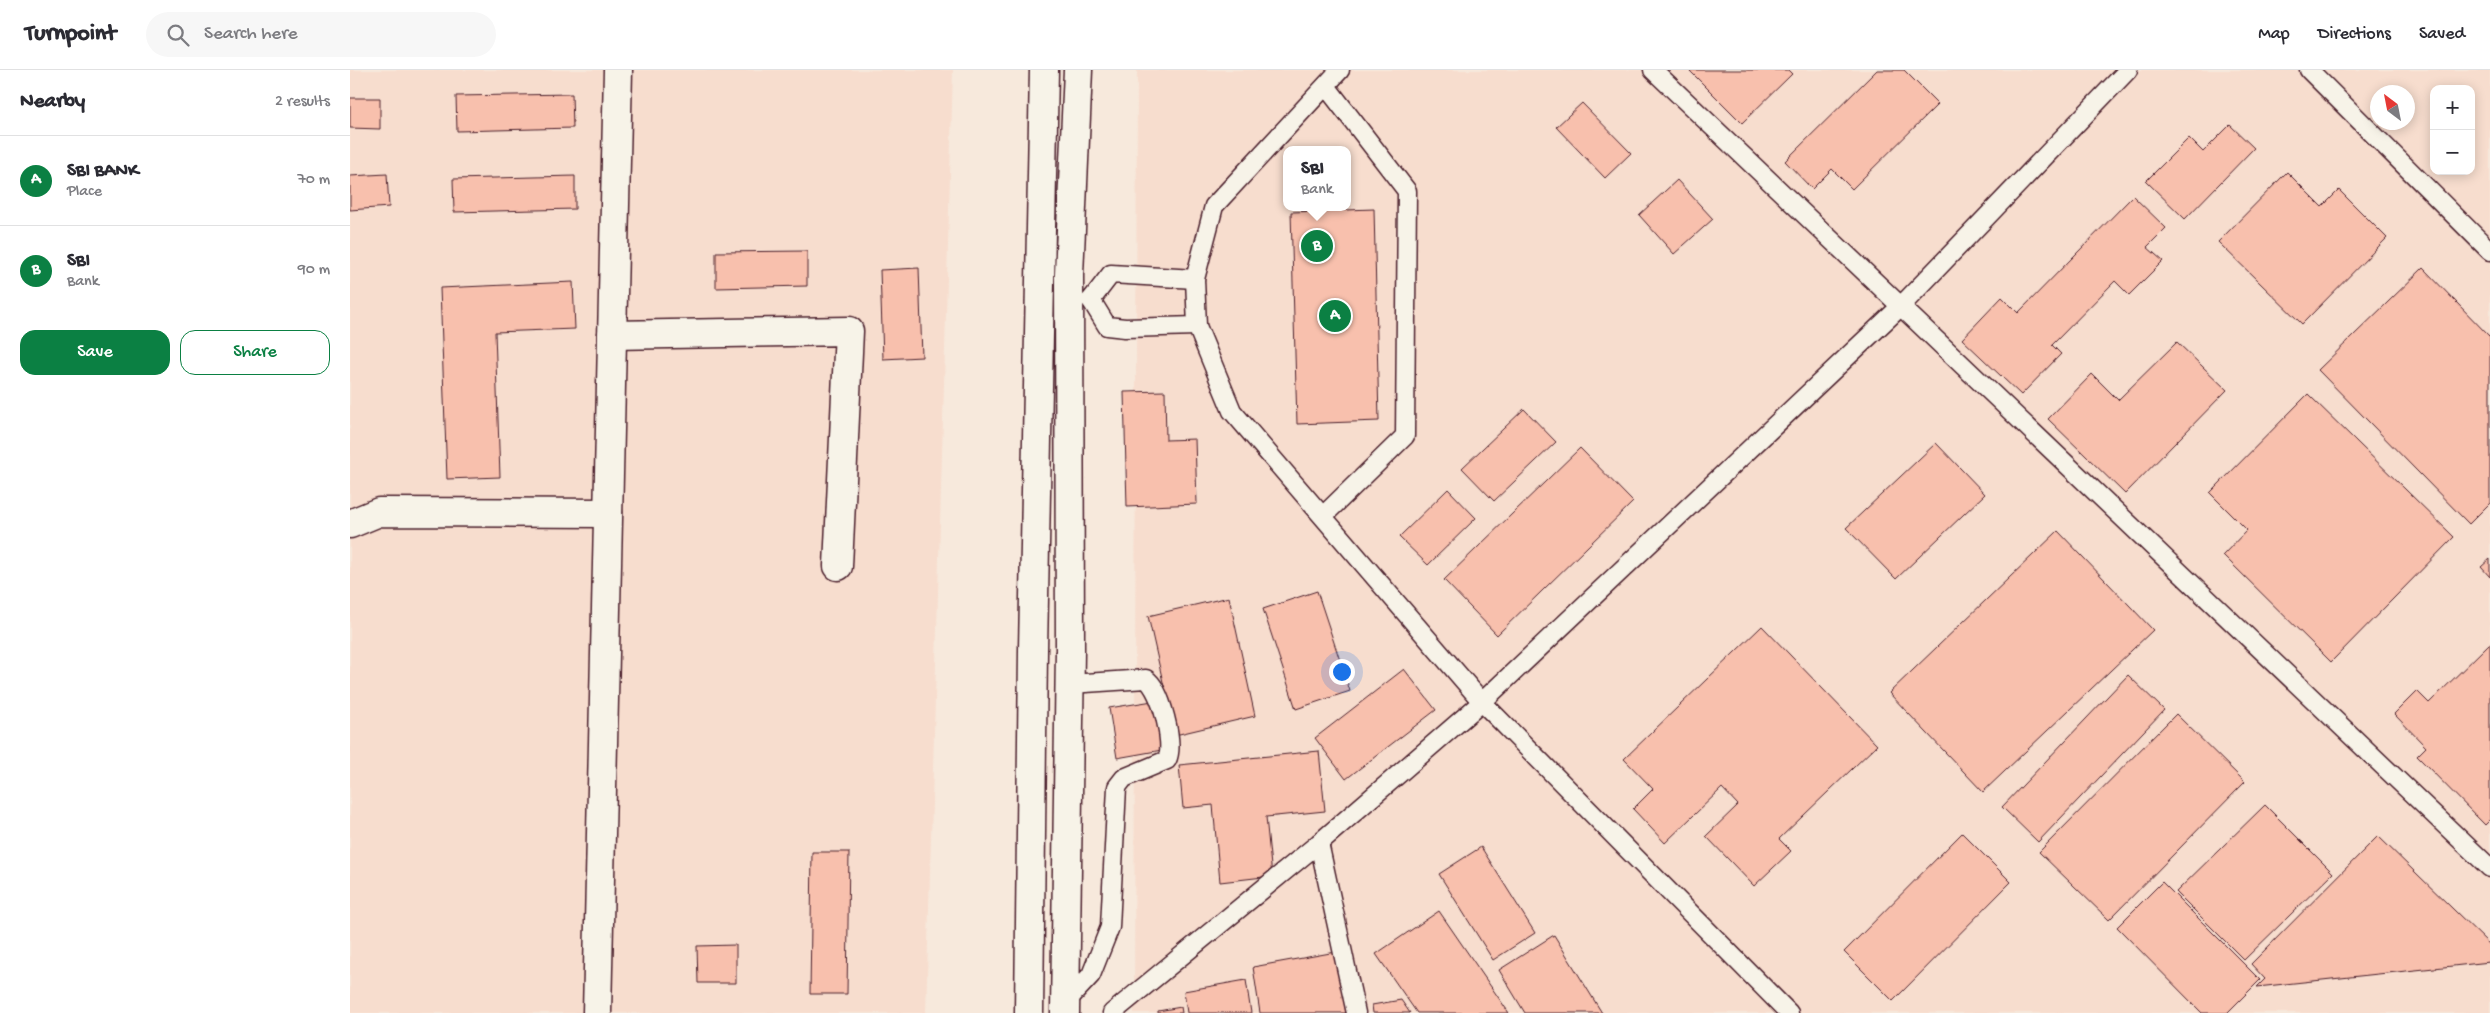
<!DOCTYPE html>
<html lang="en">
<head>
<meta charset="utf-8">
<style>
  body { margin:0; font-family:"Gochi Hand",sans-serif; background:#f7f7f7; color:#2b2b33 }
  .controls { position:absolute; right:15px; top:15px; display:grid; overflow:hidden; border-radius:10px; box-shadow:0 2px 12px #0003 }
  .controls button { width:45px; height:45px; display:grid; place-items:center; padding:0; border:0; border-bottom:1px solid #e1e1e2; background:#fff; color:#2b2b33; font:25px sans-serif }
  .compass { position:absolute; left:2020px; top:15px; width:45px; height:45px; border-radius:50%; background:#fff; box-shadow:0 2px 12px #0003; rotate:328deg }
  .you { position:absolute; left:991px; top:601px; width:18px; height:18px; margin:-12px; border:4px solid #fff; border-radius:50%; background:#1a73e8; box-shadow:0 0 0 8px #1a73e833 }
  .badge { display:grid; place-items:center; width:32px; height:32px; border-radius:50%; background:#0b8043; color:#fff; font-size:16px; font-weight:700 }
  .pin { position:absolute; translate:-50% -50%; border:2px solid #fff; box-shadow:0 1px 5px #0006 }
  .popup { position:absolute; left:933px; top:76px; width:68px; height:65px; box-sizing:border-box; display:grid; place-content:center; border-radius:10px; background:#fff; filter:drop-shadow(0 1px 4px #0005); font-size:16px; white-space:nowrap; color:#7c7c81 }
  .popup b { font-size:19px; color:#2b2b33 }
  .popup::after { content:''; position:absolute; left:50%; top:100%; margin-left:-10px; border:10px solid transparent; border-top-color:#fff }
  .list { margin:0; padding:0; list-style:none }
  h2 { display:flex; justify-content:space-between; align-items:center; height:65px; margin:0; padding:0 20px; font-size:21px }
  h2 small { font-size:16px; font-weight:400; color:#7c7c81 }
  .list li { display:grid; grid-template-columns:32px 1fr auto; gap:15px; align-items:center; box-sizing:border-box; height:90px; padding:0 20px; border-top:1px solid #e1e1e2 }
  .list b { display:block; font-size:19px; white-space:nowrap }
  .list p { margin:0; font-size:16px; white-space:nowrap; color:#7c7c81 }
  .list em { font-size:16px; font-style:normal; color:#7c7c81 }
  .actions { display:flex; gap:10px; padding:15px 20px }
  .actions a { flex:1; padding:11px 0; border:1px solid #0b8043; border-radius:15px; text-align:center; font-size:18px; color:#0b8043 }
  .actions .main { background:#0b8043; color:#fff }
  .icon { flex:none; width:28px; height:28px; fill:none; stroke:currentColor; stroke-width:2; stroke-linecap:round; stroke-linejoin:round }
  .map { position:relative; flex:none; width:2140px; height:943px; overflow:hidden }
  header { display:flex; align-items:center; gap:30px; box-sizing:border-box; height:70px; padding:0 25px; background:#fff; border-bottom:1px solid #e1e1e2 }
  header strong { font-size:24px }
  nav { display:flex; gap:28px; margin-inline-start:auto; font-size:18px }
  .search { width:350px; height:45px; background:#f7f7f7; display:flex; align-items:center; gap:12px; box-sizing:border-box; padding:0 18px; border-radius:28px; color:#7c7c81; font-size:19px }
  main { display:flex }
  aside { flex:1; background:#fff }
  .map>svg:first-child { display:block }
  .built { fill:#f7ddce; fill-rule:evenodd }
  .building { fill:#f8c0ad; stroke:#4a1f2b }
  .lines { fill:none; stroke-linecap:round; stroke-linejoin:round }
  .service-casing { stroke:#4a1f2b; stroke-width:21 }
  .minor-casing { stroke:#4a1f2b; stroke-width:31 }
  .primary-casing { stroke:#4a1f2b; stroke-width:31 }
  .service { stroke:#f7f3e8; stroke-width:18 }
  .minor { stroke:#f7f3e8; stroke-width:28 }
  .primary { stroke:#f7f3e8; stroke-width:28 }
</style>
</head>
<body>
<header>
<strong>Turnpoint</strong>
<div class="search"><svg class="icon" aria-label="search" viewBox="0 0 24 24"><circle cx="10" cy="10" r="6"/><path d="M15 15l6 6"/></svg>Search here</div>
<nav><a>Map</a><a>Directions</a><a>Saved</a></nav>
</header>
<main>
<aside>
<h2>Nearby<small>2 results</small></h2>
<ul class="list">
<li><span class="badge">A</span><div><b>SBI BANK</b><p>Place</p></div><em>70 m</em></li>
<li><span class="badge">B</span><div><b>SBI</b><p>Bank</p></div><em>90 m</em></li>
</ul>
<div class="actions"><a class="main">Save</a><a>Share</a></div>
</aside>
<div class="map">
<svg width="2140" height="943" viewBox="0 0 2140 943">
  <rect width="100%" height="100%" fill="#f7e9dc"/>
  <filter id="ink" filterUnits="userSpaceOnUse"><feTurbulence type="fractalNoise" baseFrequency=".02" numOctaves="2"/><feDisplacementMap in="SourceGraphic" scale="10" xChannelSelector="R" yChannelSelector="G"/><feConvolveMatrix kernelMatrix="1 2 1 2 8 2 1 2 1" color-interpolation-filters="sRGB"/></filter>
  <g filter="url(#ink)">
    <g class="built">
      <polygon points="0,0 603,0 576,943 0,943"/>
      <path d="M787 0H2140V943H784ZM2084 19H2121V101H2084ZM2028 22H2058V52H2028ZM937 80H997V137H937Z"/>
    </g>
    <g class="building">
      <polygon points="1339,0 1438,0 1442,4 1392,53"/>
      <polygon points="1527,0 1554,0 1588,34 1502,119 1482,99 1462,119 1435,91"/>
      <polygon points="222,24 223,58 107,61 106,26"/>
      <polygon points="0,28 30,28 30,59 0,58"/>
      <polygon points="1232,33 1281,83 1255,108 1206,57"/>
      <polygon points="1880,55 1904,78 1835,149 1796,111 1839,68 1853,82"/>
      <polygon points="1937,102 1972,137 1989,120 2037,168 1952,254 1868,172"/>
      <polygon points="37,104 39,137 0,140 0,106"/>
      <polygon points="225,106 225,139 104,142 103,109"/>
      <polygon points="1327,110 1363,149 1324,184 1289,145"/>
      <polygon points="1783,126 1816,158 1797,177 1813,191 1779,225 1765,211 1702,275 1711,284 1671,325 1612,269 1652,227 1668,243"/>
      <polygon points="1024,139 1029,351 947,354 941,142"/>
      <polygon points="457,181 457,216 366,218 366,182"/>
      <polygon points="569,198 572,287 533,289 530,200"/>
      <polygon points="2073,198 2140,267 2140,433 2119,454 1968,300"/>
      <polygon points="223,212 225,259 145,262 150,407 97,409 90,218"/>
      <polygon points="1827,272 1877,320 1775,424 1698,349 1742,304 1768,330"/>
      <polygon points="815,321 816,370 845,369 847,434 777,437 774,322"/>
      <polygon points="1958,324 2104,467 1981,592 1873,485 1897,460 1860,423"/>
      <polygon points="1174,339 1206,372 1144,431 1112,398"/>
      <polygon points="1586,373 1635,424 1546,509 1496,458"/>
      <polygon points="1230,378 1283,432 1147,565 1094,510"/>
      <polygon points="1098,419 1126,448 1078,495 1049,467"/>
      <polygon points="1708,461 1803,560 1633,722 1539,623"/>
      <polygon points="2140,489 2140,507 2131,497"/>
      <polygon points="967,521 1000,621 946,639 913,539"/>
      <polygon points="879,527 905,646 825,665 798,546"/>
      <polygon points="1412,556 1527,675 1429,769 1441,781 1404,816 1356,766 1388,735 1372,718 1315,773 1283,739 1303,719 1274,689"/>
      <polygon points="2140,573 2140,750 2135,755 2067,686 2076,677 2044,644 2067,621 2079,633"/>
      <polygon points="1054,599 1086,640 996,709 965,668"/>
      <polygon points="1778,605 1814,640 1688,772 1652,737"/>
      <polygon points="803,631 812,680 767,688 759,638"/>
      <polygon points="1826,644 1895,712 1759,850 1689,782"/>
      <polygon points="969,681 975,741 916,747 922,806 870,812 863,735 833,738 829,695"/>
      <polygon points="1915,735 1983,803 1894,890 1826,822"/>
      <polygon points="1612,763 1661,812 1543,931 1494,882"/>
      <polygon points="2028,766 2140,875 2140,892 1907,917 1915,909 1901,894"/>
      <polygon points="1131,777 1185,863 1143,890 1089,804"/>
      <polygon points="462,782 499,782 497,924 460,924"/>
      <polygon points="1812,812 1910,910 1877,943 1852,943 1767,857"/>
      <polygon points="1089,841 1159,943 1067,943 1026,884"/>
      <polygon points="1204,865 1252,943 1175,943 1149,900"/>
      <polygon points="386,875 386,913 348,913 347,876"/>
      <polygon points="986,882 996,943 910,943 903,897"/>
      <polygon points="896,910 901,943 837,943 834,921"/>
      <polygon points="1051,930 1060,943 1023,943 1022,935"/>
      <polygon points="831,937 832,943 808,943 808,941"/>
    </g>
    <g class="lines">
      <g class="service-casing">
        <g id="service">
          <polyline points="990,0 864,136 845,209 847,256 882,341 1132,632 1439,943"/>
          <polyline points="1303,0 2140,798"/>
          <polyline points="1959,0 2140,181"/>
          <polyline points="741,230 757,256 775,258 847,256"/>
          <polyline points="741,230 761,204 845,209"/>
          <polyline points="973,446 1055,366 1057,121 976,16"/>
          <polyline points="969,773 1006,943"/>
          <path d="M715 933 741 905 760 857 767 717 774 708 817 690C825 674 811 619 796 609L720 614"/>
          <polyline points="762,943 969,773 1132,632 1550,237 1778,0"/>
        </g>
      </g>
      <g class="minor-casing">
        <g id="minor">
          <polyline points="262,265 499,261 488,496"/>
          <polyline points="0,454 29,442 258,443"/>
          <polyline points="247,943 268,0"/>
        </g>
      </g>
      <g class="primary-casing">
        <g id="primary">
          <polyline points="679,943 683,580 694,0"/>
          <polyline points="715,943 720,580 719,205 728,0"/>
        </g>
      </g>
      <use href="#service" class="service"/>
      <use href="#minor" class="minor"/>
      <use href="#primary" class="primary"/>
    </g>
  </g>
</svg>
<div class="controls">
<button>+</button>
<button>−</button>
</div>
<svg class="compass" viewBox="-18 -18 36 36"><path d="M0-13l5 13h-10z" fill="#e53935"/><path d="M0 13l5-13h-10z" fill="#7c7c81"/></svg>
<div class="you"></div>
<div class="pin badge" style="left:985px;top:246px">A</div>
<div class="pin badge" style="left:967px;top:176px">B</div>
<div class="popup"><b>SBI</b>Bank</div>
</div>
</main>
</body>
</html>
